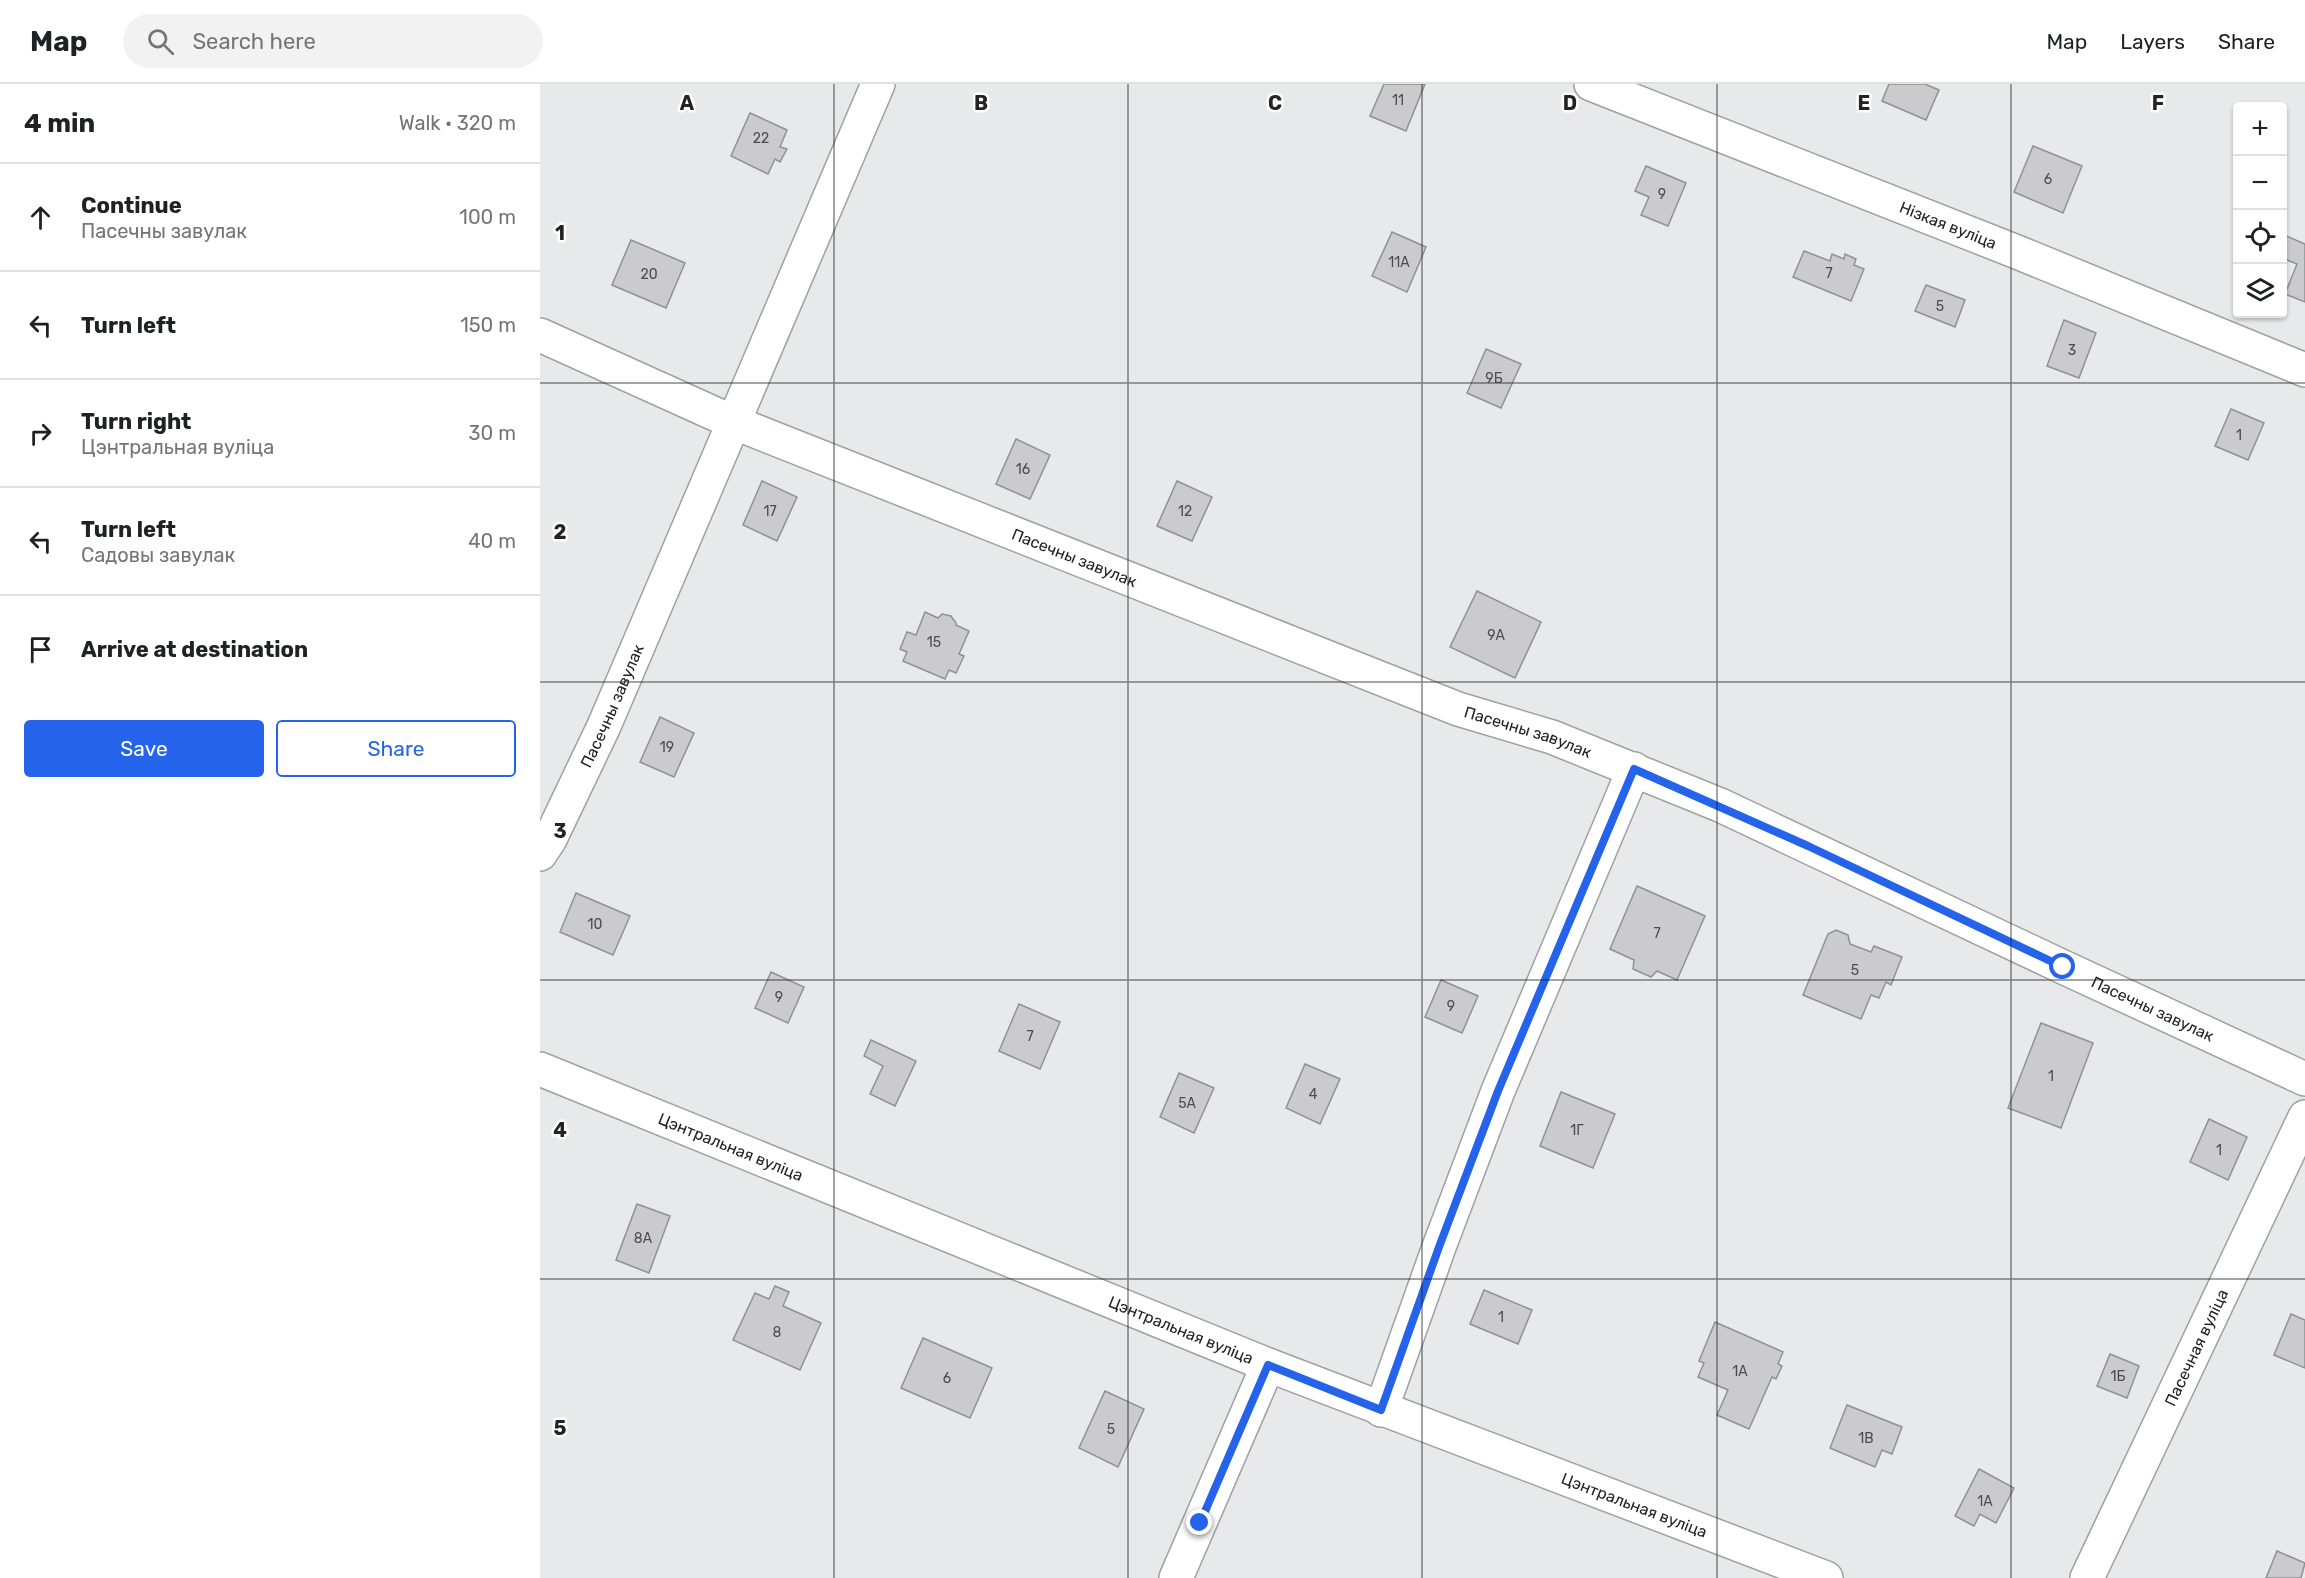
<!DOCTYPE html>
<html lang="en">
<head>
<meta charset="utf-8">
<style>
  body { margin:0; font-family:Rubik,sans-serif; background:#f2f2f2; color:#202124 }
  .controls { position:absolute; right:18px; top:18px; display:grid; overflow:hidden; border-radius:6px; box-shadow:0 2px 4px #0004 }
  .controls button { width:54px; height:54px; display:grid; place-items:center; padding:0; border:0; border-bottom:2px solid #e0e0e0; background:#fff; color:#202124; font:30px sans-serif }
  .stop { position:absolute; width:18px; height:18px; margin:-14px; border:4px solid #2563eb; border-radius:50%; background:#fff }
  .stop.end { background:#2563eb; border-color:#fff; box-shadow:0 2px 6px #0008 }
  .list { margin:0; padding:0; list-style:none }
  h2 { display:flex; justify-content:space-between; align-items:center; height:78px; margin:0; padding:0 24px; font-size:26px }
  h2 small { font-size:20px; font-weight:400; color:#757577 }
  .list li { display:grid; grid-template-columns:39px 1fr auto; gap:18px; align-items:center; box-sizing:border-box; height:108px; padding:0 24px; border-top:2px solid #e0e0e0 }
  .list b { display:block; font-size:22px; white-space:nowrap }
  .list p { margin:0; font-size:20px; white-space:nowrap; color:#757577 }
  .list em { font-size:20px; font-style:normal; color:#757577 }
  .actions { display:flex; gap:12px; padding:18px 24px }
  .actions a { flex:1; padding:14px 0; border:2px solid #2563eb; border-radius:6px; text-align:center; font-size:21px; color:#2563eb }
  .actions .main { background:#2563eb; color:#fff }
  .icon { flex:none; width:33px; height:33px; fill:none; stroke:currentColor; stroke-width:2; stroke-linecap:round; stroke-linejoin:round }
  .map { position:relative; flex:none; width:1765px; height:1494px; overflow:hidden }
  header { display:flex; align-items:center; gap:36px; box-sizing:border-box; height:84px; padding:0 30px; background:#fff; border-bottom:2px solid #e0e0e0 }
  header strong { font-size:28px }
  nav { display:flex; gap:33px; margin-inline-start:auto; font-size:21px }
  .search { width:420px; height:54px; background:#f2f2f2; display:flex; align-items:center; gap:15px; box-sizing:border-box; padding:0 21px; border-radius:33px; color:#757577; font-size:22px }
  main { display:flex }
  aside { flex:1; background:#fff }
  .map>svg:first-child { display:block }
  .building { fill:#cbcbcd; stroke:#909193; stroke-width:1.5 }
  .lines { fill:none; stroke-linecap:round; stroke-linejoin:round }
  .street-casing { stroke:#9fa0a2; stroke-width:36 }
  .secondary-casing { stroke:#9fa0a2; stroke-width:36 }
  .street { stroke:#fff; stroke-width:33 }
  .secondary { stroke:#fff; stroke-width:33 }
  .route { stroke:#2563eb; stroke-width:8 }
  .grid { fill:none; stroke:#232324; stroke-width:1.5; stroke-opacity:0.55 }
  .labels { text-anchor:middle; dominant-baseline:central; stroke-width:5; stroke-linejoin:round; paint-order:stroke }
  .number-label { font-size:14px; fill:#4d4d4e }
  .street-label { font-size:16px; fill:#232324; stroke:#fff }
  .grid-label { font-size:20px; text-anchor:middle; font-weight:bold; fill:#232324; stroke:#fff; stroke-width:5; stroke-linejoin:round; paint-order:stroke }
</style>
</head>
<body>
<header>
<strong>Map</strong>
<div class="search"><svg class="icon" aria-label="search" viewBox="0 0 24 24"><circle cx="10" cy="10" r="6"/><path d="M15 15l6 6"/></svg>Search here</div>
<nav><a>Map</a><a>Layers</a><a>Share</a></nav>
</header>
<main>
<aside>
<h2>4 min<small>Walk · 320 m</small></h2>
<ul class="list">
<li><svg class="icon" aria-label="ahead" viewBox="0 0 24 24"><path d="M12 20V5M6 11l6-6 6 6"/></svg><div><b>Continue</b><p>Пасечны завулак</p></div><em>100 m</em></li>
<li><svg class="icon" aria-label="left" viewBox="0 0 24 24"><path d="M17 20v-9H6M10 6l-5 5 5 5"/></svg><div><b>Turn left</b></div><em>150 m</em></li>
<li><svg class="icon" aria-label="right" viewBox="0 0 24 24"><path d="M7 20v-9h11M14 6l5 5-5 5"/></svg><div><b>Turn right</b><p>Цэнтральная вуліца</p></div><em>30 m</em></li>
<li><svg class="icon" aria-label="left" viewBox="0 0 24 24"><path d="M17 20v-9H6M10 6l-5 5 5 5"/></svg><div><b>Turn left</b><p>Садовы завулак</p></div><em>40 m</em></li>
<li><svg class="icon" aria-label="arrive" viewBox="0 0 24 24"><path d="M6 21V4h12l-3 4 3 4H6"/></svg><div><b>Arrive at destination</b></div></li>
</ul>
<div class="actions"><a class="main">Save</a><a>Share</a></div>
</aside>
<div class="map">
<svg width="1765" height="1494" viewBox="0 0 1765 1494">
  <rect width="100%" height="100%" fill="#e8e9eb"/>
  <g class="building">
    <polygon points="844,0 885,0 866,47 830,32"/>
    <polygon points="1349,0 1385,0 1399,6 1386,36 1342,17"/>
    <polygon points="210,29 247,46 240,63 247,65 240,78 235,75 228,90 191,72"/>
    <polygon points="1493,62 1542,82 1523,129 1474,108"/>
    <polygon points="1106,82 1146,99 1128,142 1101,131 1109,113 1095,107"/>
    <polygon points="852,148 886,163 867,208 832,192"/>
    <polygon points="1742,150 1765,160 1765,218 1745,210 1757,180 1742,174"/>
    <polygon points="91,156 145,179 126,224 72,201"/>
    <polygon points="1264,167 1290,177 1292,170 1304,175 1305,170 1316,175 1314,181 1324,185 1311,217 1253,193"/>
    <polygon points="1386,201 1425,216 1415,243 1375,227"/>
    <polygon points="1524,236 1556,249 1539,294 1507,282"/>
    <polygon points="946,265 981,280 961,324 927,309"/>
    <polygon points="1691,325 1724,339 1708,376 1675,362"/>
    <polygon points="476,355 510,371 490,415 456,400"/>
    <polygon points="222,397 257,413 237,457 203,441"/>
    <polygon points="637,397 672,413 652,457 617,442"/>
    <polygon points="937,507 1001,538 975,594 910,563"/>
    <polygon points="385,528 398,534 402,530 411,532 416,539 416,541 429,547 419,570 424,572 416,589 409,586 405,595 363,577 367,568 360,565 367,548 376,551"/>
    <polygon points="120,633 154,649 134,693 100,678"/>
    <polygon points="1097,802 1165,832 1137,896 1117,887 1111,893 1093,885 1094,876 1070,865"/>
    <polygon points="36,809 90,832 73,871 20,848"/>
    <polygon points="1296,846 1308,851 1310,860 1331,868 1334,862 1362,873 1351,901 1346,898 1339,914 1331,911 1321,935 1263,911 1288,850"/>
    <polygon points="231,888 264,903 248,939 215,924"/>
    <polygon points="901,896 938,912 922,949 885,933"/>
    <polygon points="479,920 520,938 500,985 459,967"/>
    <polygon points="1501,939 1553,959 1521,1044 1468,1024"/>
    <polygon points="331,956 376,977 355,1022 330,1010 343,982 324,972"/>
    <polygon points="765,980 800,995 780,1040 746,1024"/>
    <polygon points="639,989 674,1004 654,1049 620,1033"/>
    <polygon points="1021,1008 1075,1030 1053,1084 1000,1062"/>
    <polygon points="1669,1035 1707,1053 1688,1096 1650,1078"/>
    <polygon points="97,1120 130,1132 109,1189 76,1176"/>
    <polygon points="235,1202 249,1208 243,1222 281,1239 260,1286 193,1256 215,1209 229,1215"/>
    <polygon points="944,1206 992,1226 978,1260 930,1240"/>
    <polygon points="1751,1230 1765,1236 1765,1284 1734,1271"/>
    <polygon points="1175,1238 1243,1268 1238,1280 1242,1282 1236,1295 1232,1293 1209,1345 1177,1331 1188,1306 1158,1293 1164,1279 1159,1277"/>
    <polygon points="383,1254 452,1284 430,1334 361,1304"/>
    <polygon points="1570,1270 1599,1282 1587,1314 1557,1302"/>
    <polygon points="565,1307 604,1325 578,1383 539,1364"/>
    <polygon points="1307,1321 1362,1343 1352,1370 1342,1366 1335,1383 1290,1364"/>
    <polygon points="1439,1385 1474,1404 1456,1439 1440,1430 1434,1442 1415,1432"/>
    <polygon points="1737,1467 1765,1479 1761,1494 1726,1494"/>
  </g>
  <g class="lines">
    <g class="street-casing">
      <g id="street">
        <path id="s1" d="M1051 0 1477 168 1765 286"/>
        <path id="s2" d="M0 251 195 339 918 625 1012 653 1180 721 1523 883 1765 995"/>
        <path id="s3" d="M0 770 10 755 64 642 338 0"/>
        <polyline points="841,1326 899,1163 958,1007 1094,685"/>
        <polyline points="636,1494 728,1281"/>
        <path id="s4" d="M1547 1494 1765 1033"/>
      </g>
    </g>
    <g class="secondary-casing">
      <g id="secondary">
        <path id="s5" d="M0 985 728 1281 1286 1494"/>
      </g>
    </g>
    <use href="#street" class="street"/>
    <use href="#secondary" class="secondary"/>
  </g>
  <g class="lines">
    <polyline class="route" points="660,1439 728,1281 841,1326 899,1163 958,1007 1094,685 1268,762 1523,883"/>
  </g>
  <path class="grid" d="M294 0V1494M588 0V1494M882 0V1494M1177 0V1494M1471 0V1494M0 299H1765M0 598H1765M0 896H1765M0 1195H1765"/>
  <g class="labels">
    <g class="number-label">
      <text x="858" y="16">11</text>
      <text x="221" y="54">22</text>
      <text x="1508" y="95">6</text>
      <text x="1122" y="110">9</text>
      <text x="859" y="178">11А</text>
      <text x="1289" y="189">7</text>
      <text x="109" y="190">20</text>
      <text x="1400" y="222">5</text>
      <text x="1532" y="266">3</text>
      <text x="954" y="294">9Б</text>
      <text x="1699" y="351">1</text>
      <text x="483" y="385">16</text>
      <text x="230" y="427">17</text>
      <text x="645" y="427">12</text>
      <text x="956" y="551">9А</text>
      <text x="394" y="558">15</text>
      <text x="127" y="663">19</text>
      <text x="55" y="840">10</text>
      <text x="1117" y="849">7</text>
      <text x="1315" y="886">5</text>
      <text x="239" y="913">9</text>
      <text x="911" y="922">9</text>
      <text x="490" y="952">7</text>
      <text x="1511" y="992">1</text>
      <text x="773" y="1010">4</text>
      <text x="647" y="1019">5А</text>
      <text x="1037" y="1046">1Г</text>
      <text x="1679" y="1066">1</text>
      <text x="103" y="1154">8А</text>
      <text x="961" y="1233">1</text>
      <text x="237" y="1248">8</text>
      <text x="1200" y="1287">1А</text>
      <text x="1578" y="1292">1Б</text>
      <text x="407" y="1294">6</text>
      <text x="571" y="1345">5</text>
      <text x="1326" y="1354">1В</text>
      <text x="1445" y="1417">1А</text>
    </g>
    <g class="street-label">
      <text stroke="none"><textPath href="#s1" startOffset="384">Нізкая вуліца</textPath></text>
      <text stroke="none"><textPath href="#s2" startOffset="579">Пасечны завулак</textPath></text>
      <text stroke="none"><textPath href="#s3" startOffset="165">Пасечны завулак</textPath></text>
      <text stroke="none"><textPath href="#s2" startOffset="1065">Пасечны завулак</textPath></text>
      <text stroke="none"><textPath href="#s2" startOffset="1749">Пасечны завулак</textPath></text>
      <text stroke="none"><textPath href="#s5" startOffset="206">Цэнтральная вуліца</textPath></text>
      <text stroke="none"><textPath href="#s5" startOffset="692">Цэнтральная вуліца</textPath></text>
      <text stroke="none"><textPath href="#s4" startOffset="255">Пасечная вуліца</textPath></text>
      <text stroke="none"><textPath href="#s5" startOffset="1178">Цэнтральная вуліца</textPath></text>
    </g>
  </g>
  <g class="grid-label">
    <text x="147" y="26">A</text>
    <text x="441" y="26">B</text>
    <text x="735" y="26">C</text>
    <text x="1030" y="26">D</text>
    <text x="1324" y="26">E</text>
    <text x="1618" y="26">F</text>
    <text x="20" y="156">1</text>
    <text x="20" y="455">2</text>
    <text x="20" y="754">3</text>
    <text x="20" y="1053">4</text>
    <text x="20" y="1351">5</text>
  </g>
</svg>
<div class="controls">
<button>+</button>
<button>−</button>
<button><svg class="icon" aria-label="locate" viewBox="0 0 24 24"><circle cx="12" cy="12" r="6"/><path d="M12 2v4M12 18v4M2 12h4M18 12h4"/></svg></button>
<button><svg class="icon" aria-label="layers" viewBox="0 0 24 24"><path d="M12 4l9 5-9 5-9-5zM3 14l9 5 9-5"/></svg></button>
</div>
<div class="stop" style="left:1523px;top:883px"></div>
<div class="stop end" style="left:660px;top:1439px"></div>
</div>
</main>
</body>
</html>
